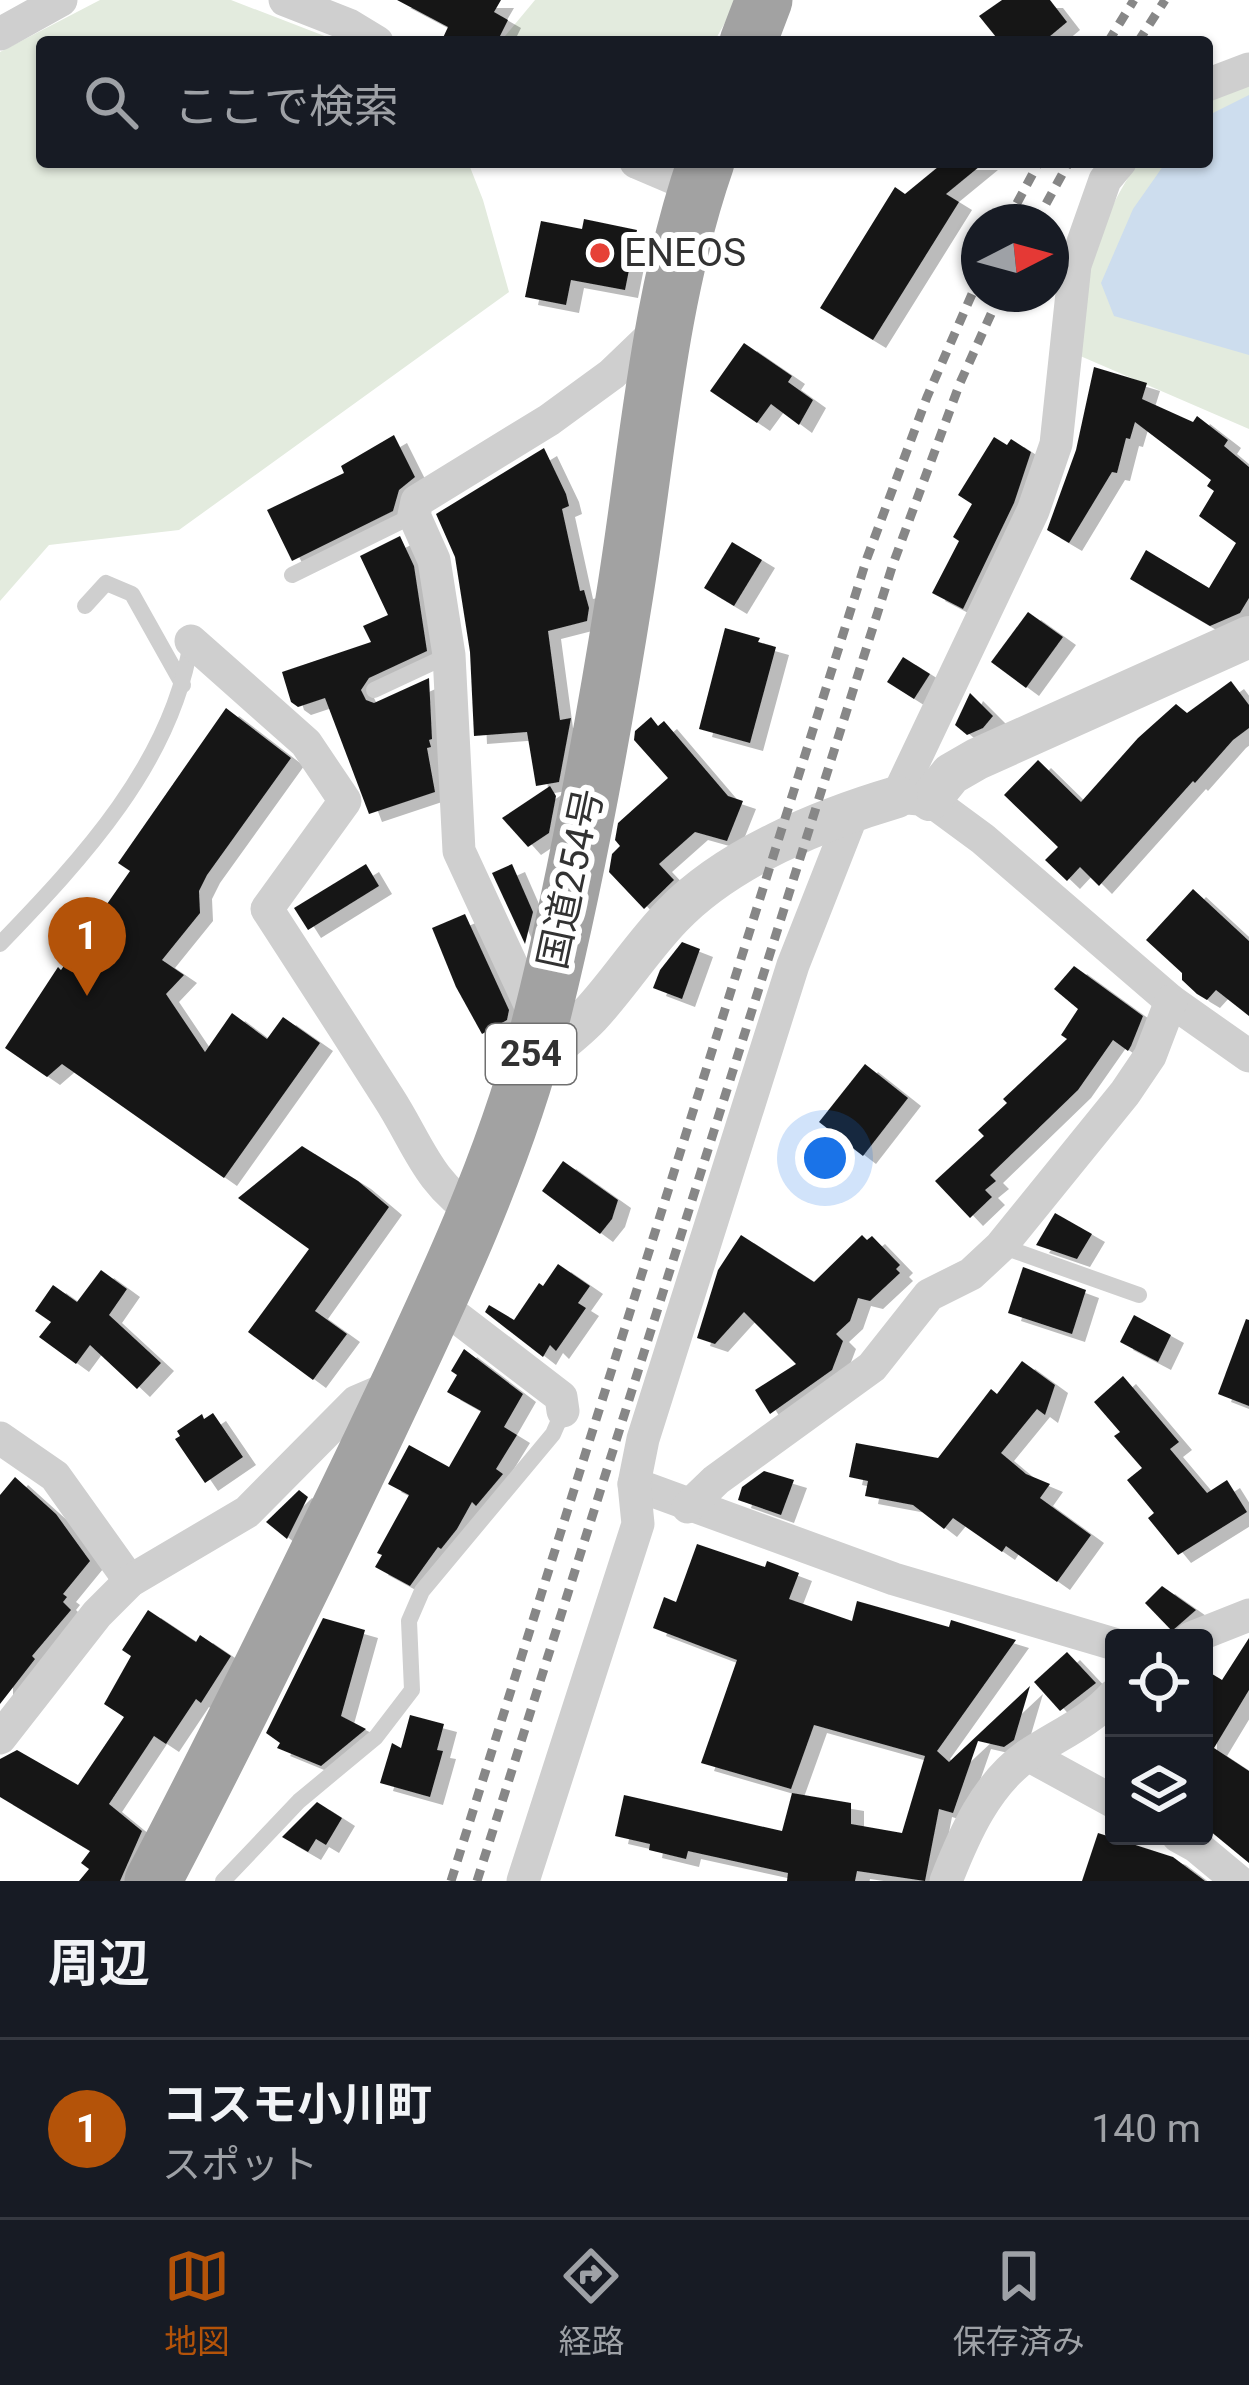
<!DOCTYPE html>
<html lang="ja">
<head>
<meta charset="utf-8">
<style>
  body { margin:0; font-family:Roboto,"Noto Sans JP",sans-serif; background:#242831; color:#f1f3f6 }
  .controls { position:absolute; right:36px; bottom:36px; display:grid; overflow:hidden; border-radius:12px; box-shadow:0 3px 9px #0004 }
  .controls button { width:108px; height:108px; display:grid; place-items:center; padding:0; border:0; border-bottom:3px solid #363941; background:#171b24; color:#f1f3f6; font:60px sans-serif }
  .compass { position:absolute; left:961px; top:204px; width:108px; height:108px; border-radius:50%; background:#171b24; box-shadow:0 3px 9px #0004; rotate:84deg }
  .you { position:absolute; left:825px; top:1158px; width:42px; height:42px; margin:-30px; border:9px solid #fff; border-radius:50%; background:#1a73e8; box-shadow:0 0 0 18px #1a73e833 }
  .badge { display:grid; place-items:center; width:78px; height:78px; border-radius:50%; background:#b45309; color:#fff; font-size:39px; font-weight:700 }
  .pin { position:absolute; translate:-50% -99px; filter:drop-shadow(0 3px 6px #0008) }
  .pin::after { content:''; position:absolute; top:63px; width:42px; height:36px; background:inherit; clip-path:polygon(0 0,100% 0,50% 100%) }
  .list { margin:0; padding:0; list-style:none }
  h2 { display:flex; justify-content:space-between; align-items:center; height:156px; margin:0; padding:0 48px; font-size:51px }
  h2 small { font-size:39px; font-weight:400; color:#9ea1a6 }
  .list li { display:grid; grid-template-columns:78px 1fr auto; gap:36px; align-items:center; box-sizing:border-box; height:180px; padding:0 48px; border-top:3px solid #363941 }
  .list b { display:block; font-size:45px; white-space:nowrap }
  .list p { margin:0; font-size:39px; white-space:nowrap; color:#9ea1a6 }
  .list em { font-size:39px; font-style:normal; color:#9ea1a6 }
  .icon { flex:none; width:66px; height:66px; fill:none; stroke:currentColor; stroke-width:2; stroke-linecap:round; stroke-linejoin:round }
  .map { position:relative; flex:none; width:1249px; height:1881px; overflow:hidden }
  .search { position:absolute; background:#171b24; box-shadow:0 3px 9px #0004; left:36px; right:36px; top:36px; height:132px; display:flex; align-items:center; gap:30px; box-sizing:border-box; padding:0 42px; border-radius:12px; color:#9ea1a6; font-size:45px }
  .sheet { height:336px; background:#171b24 }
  nav { display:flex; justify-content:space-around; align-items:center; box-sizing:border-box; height:168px; border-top:3px solid #363941; background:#171b24; font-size:33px; color:#9ea1a6 }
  nav a { display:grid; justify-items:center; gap:6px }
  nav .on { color:#b45309 }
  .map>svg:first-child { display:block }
  .green { fill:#e3ebde }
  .water { fill:#cdddee }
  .building { fill:#191919; filter:url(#shadow) }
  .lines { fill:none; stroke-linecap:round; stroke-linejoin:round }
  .service { stroke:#cfcfcf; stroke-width:16 }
  .minor { stroke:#cfcfcf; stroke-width:33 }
  .tertiary { stroke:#cfcfcf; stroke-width:42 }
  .trunk { stroke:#a2a2a2; stroke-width:57 }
  .rail { stroke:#878787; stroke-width:9; stroke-dasharray:12 9; stroke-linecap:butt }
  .poi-dot { fill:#e64137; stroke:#fff; stroke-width:4.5 }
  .labels { text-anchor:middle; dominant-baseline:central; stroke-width:12; stroke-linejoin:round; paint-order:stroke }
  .shield { fill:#fff; stroke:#707070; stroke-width:3 }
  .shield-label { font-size:36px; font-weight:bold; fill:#323232 }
  .poi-label { font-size:39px; fill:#323232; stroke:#fff; text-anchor:start }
  .street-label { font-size:39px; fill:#323232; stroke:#fff }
</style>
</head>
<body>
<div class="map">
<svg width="1249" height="1881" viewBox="0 0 1249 1881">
  <defs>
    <filter id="shadow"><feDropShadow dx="13" dy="8" stdDeviation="0" flood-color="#0004"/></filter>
  </defs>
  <rect width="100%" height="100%" fill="#fff"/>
  <g class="green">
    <polygon points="100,0 231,0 340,42 42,42 42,162 468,162 483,200 509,292 179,530 49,545 0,601 0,52"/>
    <polygon points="535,0 738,0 714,42 500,42"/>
    <path d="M1249 85V429L1078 355C1088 272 1091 234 1138 162H1207V100Z"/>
  </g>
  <polygon class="water" points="1249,95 1249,355 1114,316 1101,283 1133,209 1166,162 1207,162 1207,116"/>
  <g class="building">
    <polygon points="397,0 501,0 494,12 508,20 497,42 441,42 448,27"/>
    <polygon points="1002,0 1050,0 1067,22 1043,42 1000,42 979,16"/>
    <polygon points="944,162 985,162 946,194 959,202 873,340 820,308 895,187 905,194"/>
    <polygon points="584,219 637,230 625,290 571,280 566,305 525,297 541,221 582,229"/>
    <polygon points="744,343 792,376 788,382 813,400 799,425 771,404 757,423 710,391"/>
    <polygon points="1094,367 1147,383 1142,399 1193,422 1197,416 1228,440 1224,446 1249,467 1249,598 1240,613 1210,626 1130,579 1146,550 1209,588 1236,543 1199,516 1214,491 1207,486 1211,480 1135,422 1130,439 1126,438 1117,473 1112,472 1069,543 1047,530 1076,450"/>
    <polygon points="394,435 415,477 399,490 393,511 292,561 267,510 344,473 341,466"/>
    <polygon points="994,437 1007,445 1011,439 1031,452 1014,503 963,609 932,593 959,541 953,537 972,504 958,495"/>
    <polygon points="544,448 566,494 569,506 562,509 580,591 584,590 589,608 587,621 548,631 560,720 571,718 559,782 536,786 527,732 474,736 470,652 455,557 436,514"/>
    <polygon points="400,536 414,566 427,651 369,678 361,690 366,700 374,703 429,678 432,739 429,740 431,747 427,748 435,792 369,814 325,698 298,707 291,702 282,672 371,642 363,626 388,615 360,556"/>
    <polygon points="732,542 762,560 734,606 704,588"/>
    <polygon points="1028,612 1063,637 1026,688 991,662"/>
    <polygon points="725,628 760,638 758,642 776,647 750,743 699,729"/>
    <polygon points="903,657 930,674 914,699 887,682"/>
    <polygon points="1231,681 1249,705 1249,728 1233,740 1195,783 1193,781 1099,886 1080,867 1067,881 1045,860 1058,847 1004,795 1038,760 1081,802 1138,738 1176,704 1187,713"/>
    <polygon points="970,693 993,716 983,728 967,735 955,725"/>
    <polygon points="226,708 291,758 207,875 199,891 200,913 162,960 184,975 166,994 205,1052 232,1013 267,1039 283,1017 320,1043 224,1178 62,1064 47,1077 5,1048 58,967 61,970 130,871 118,863"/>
    <polygon points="651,717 658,726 664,721 728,796 743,801 727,841 695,832 659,864 674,880 644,909 609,872 612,854 620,846 615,840 618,823 668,778 634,740 635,731"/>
    <polygon points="550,786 556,796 549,833 528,847 502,818"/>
    <polygon points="366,864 379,886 308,930 294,908"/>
    <polygon points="512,864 533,912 525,944 492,873"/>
    <polygon points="1193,889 1249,941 1249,1016 1216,990 1207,1000 1197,994 1182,980 1182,973 1146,940"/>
    <polygon points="465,914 509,1010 507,1020 482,1034 456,987 432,928"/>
    <polygon points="682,942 700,949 682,999 653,988 660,970"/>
    <polygon points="1074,966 1143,1016 1131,1046 1128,1051 1113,1040 1078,1090 990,1175 996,1181 985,1190 992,1197 970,1218 935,1181 984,1136 978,1130 1007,1103 1003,1099 1067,1039 1061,1035 1078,1009 1054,989"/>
    <polygon points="865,1064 908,1098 863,1156 819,1122"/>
    <polygon points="302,1146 358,1181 389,1207 315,1311 347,1334 313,1380 248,1332 309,1249 238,1198"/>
    <polygon points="563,1161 618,1200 612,1219 600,1234 542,1191"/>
    <polygon points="1055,1213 1092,1234 1077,1259 1036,1245"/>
    <polygon points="741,1235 814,1282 862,1235 867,1240 872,1236 900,1265 896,1269 900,1273 870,1301 858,1298 850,1321 836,1334 843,1341 832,1370 770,1414 755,1390 796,1364 744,1312 715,1344 697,1338 718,1270"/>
    <polygon points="558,1264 590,1286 578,1303 586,1308 556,1351 550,1345 543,1357 485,1312 489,1305 514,1320 539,1283 543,1286"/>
    <polygon points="1023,1267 1086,1290 1072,1334 1008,1313"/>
    <polygon points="101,1270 127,1289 109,1315 161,1363 137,1389 90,1345 76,1364 39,1337 51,1322 35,1311 53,1285 77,1302"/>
    <polygon points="1134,1315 1171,1335 1158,1362 1120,1342"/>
    <polygon points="1246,1319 1249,1320 1249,1406 1218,1394"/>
    <polygon points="464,1349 523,1394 504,1427 517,1435 496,1469 503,1474 476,1506 472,1502 457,1529 441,1549 438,1547 410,1586 375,1567 382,1555 377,1553 409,1495 388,1484 409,1445 449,1467 481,1411 447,1392 457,1375 451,1371"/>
    <polygon points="1022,1361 1055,1385 1045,1415 1037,1409 1001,1453 1026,1474 1050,1484 1040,1498 1091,1535 1057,1582 1006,1546 1002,1552 953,1518 944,1529 913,1505 865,1496 868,1481 849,1477 856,1443 938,1458 991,1389 997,1394"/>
    <polygon points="1123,1376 1179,1442 1170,1449 1207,1493 1227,1480 1247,1512 1178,1555 1148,1518 1154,1513 1127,1480 1142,1468 1114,1436 1120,1432 1094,1402"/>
    <polygon points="213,1413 243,1457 205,1483 175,1439 180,1436 177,1431 202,1414 204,1419"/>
    <polygon points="764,1471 794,1480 781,1515 738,1500 742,1487"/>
    <polygon points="15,1477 56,1514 90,1561 63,1594 67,1597 63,1602 71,1610 32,1656 35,1659 0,1704 0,1495"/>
    <polygon points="299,1490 308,1497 287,1539 266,1522"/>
    <polygon points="697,1544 765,1567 767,1561 799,1573 789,1599 852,1621 857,1601 949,1627 951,1620 1016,1640 937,1751 949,1762 1030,1686 1014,1740 1004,1747 978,1741 953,1813 939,1809 925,1881 857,1871 855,1881 787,1881 788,1873 688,1851 686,1859 649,1850 650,1844 615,1836 624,1795 782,1831 792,1793 851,1803 851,1824 902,1833 925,1756 814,1725 791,1789 701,1763 737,1660 653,1628 664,1597 676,1602"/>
    <polygon points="1162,1586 1196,1610 1172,1631 1145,1603"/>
    <polygon points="148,1610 196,1642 200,1635 231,1656 201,1703 196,1699 166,1744 154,1736 109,1804 142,1831 120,1881 79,1881 89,1869 81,1863 90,1851 0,1797 0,1759 17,1750 78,1785 124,1717 104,1704 131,1656 122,1650"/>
    <polygon points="323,1618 365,1630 341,1716 366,1729 321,1766 277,1748 280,1743 266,1733"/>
    <polygon points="1249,1638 1249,1690 1214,1748 1249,1771 1249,1863 1204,1826 1204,1669 1222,1680"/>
    <polygon points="1067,1652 1096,1683 1060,1711 1034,1682"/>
    <polygon points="410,1715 444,1724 437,1750 443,1751 430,1797 380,1783 392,1743 401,1748"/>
    <polygon points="317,1802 342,1818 326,1845 316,1839 308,1852 282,1837"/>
    <polygon points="1098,1833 1173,1857 1205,1881 1082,1881"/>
  </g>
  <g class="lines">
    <g class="service">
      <polyline points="292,575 414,515"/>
      <polyline points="85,606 106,583 132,594 183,685"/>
      <polyline points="374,690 449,655"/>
      <path d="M0 944C82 859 172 763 191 642"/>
      <polyline points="1001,1246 1139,1295"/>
      <polyline points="223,1881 299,1801 376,1737 412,1690 409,1621 422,1591 553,1434 563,1411"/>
    </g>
    <g class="minor">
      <polyline points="285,0 349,25 377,42"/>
      <polyline points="0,34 61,0"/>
      <polyline points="1207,85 1249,69"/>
      <polyline points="636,162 697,188"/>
      <polyline points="1120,162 1105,180 1075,265 1056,444 1033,511 897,797 930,800 983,839 1171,1001 1249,1056"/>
      <path d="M191 641 306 743 345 801 267 909C308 972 348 1034 388 1097 418 1143 427 1183 477 1214"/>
      <polyline points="539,1024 459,851 449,655 434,560 414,515 417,501 549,420 612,374 661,327"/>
      <polyline points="437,1302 561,1397 563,1411"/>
      <polyline points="0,1438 55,1476 130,1581"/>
      <polyline points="634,1484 894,1579 1114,1644"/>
      <polyline points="688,1507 716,1480 872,1367 929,1295 971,1274 1001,1246 1125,1093 1150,1056 1171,1001"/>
      <polyline points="1191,1638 1249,1615"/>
      <polyline points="0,1738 97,1614 130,1581 247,1512 356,1402 398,1384"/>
      <polyline points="1028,1755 1114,1802"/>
      <polyline points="1178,1836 1196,1846 1238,1881"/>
      <polyline points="523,1881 638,1524 634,1484 643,1439 793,965 854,810"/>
      <path d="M946 1881C964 1835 986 1784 1028 1755 1058 1735 1090 1722 1114 1695"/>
    </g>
    <g class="tertiary">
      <polyline points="930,800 951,774 977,759 1249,637"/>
      <path d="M527 1068C548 1051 571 1035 590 1015 619 984 642 947 672 916 727 858 822 819 897 797"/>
    </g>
    <g class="trunk">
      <polyline points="748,42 764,0"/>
      <path d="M153 1881C230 1735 302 1587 373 1439 437 1304 503 1168 540 1024 576 882 602 737 625 593 648 450 658 300 706 162"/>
    </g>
    <g class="rail">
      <polyline points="1108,42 1134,0"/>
      <polyline points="1138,42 1165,0"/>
      <polyline points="1007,222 1039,162"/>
      <polyline points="1036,222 1069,162"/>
      <polyline points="451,1881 867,558 927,397 979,278"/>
      <polyline points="477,1881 893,564 960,383 1000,294"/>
    </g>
  </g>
  <circle class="poi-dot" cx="600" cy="253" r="12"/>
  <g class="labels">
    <rect class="shield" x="486" y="1024" width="90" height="60" rx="9"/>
    <g class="shield-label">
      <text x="531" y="1054">254</text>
    </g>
    <g class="poi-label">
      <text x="624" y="253">ENEOS</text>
    </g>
    <g class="street-label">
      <text transform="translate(571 879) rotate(-78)">国道254号</text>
    </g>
  </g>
</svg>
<div class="controls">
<button><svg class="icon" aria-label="locate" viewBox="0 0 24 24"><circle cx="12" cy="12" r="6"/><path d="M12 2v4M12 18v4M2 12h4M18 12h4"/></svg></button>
<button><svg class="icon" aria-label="layers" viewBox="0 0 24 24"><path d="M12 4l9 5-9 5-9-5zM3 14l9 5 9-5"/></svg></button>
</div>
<svg class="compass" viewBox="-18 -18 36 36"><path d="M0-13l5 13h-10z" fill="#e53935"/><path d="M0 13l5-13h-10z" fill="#9ea1a6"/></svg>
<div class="you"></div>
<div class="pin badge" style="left:87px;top:996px">1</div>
<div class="search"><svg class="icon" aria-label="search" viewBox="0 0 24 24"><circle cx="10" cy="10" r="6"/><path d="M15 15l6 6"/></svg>ここで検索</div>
</div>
<section class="sheet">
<h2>周辺<small></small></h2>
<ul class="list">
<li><span class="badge">1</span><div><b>コスモ小川町</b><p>スポット</p></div><em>140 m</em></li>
</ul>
</section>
<nav>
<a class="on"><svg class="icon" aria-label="map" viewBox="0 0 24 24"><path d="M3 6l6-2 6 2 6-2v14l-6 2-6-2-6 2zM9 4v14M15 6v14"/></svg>地図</a>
<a><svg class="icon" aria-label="directions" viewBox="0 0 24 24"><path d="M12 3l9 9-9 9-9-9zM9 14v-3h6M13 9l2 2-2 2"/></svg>経路</a>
<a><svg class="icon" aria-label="saved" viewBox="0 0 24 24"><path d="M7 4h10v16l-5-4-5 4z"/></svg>保存済み</a>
</nav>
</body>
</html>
